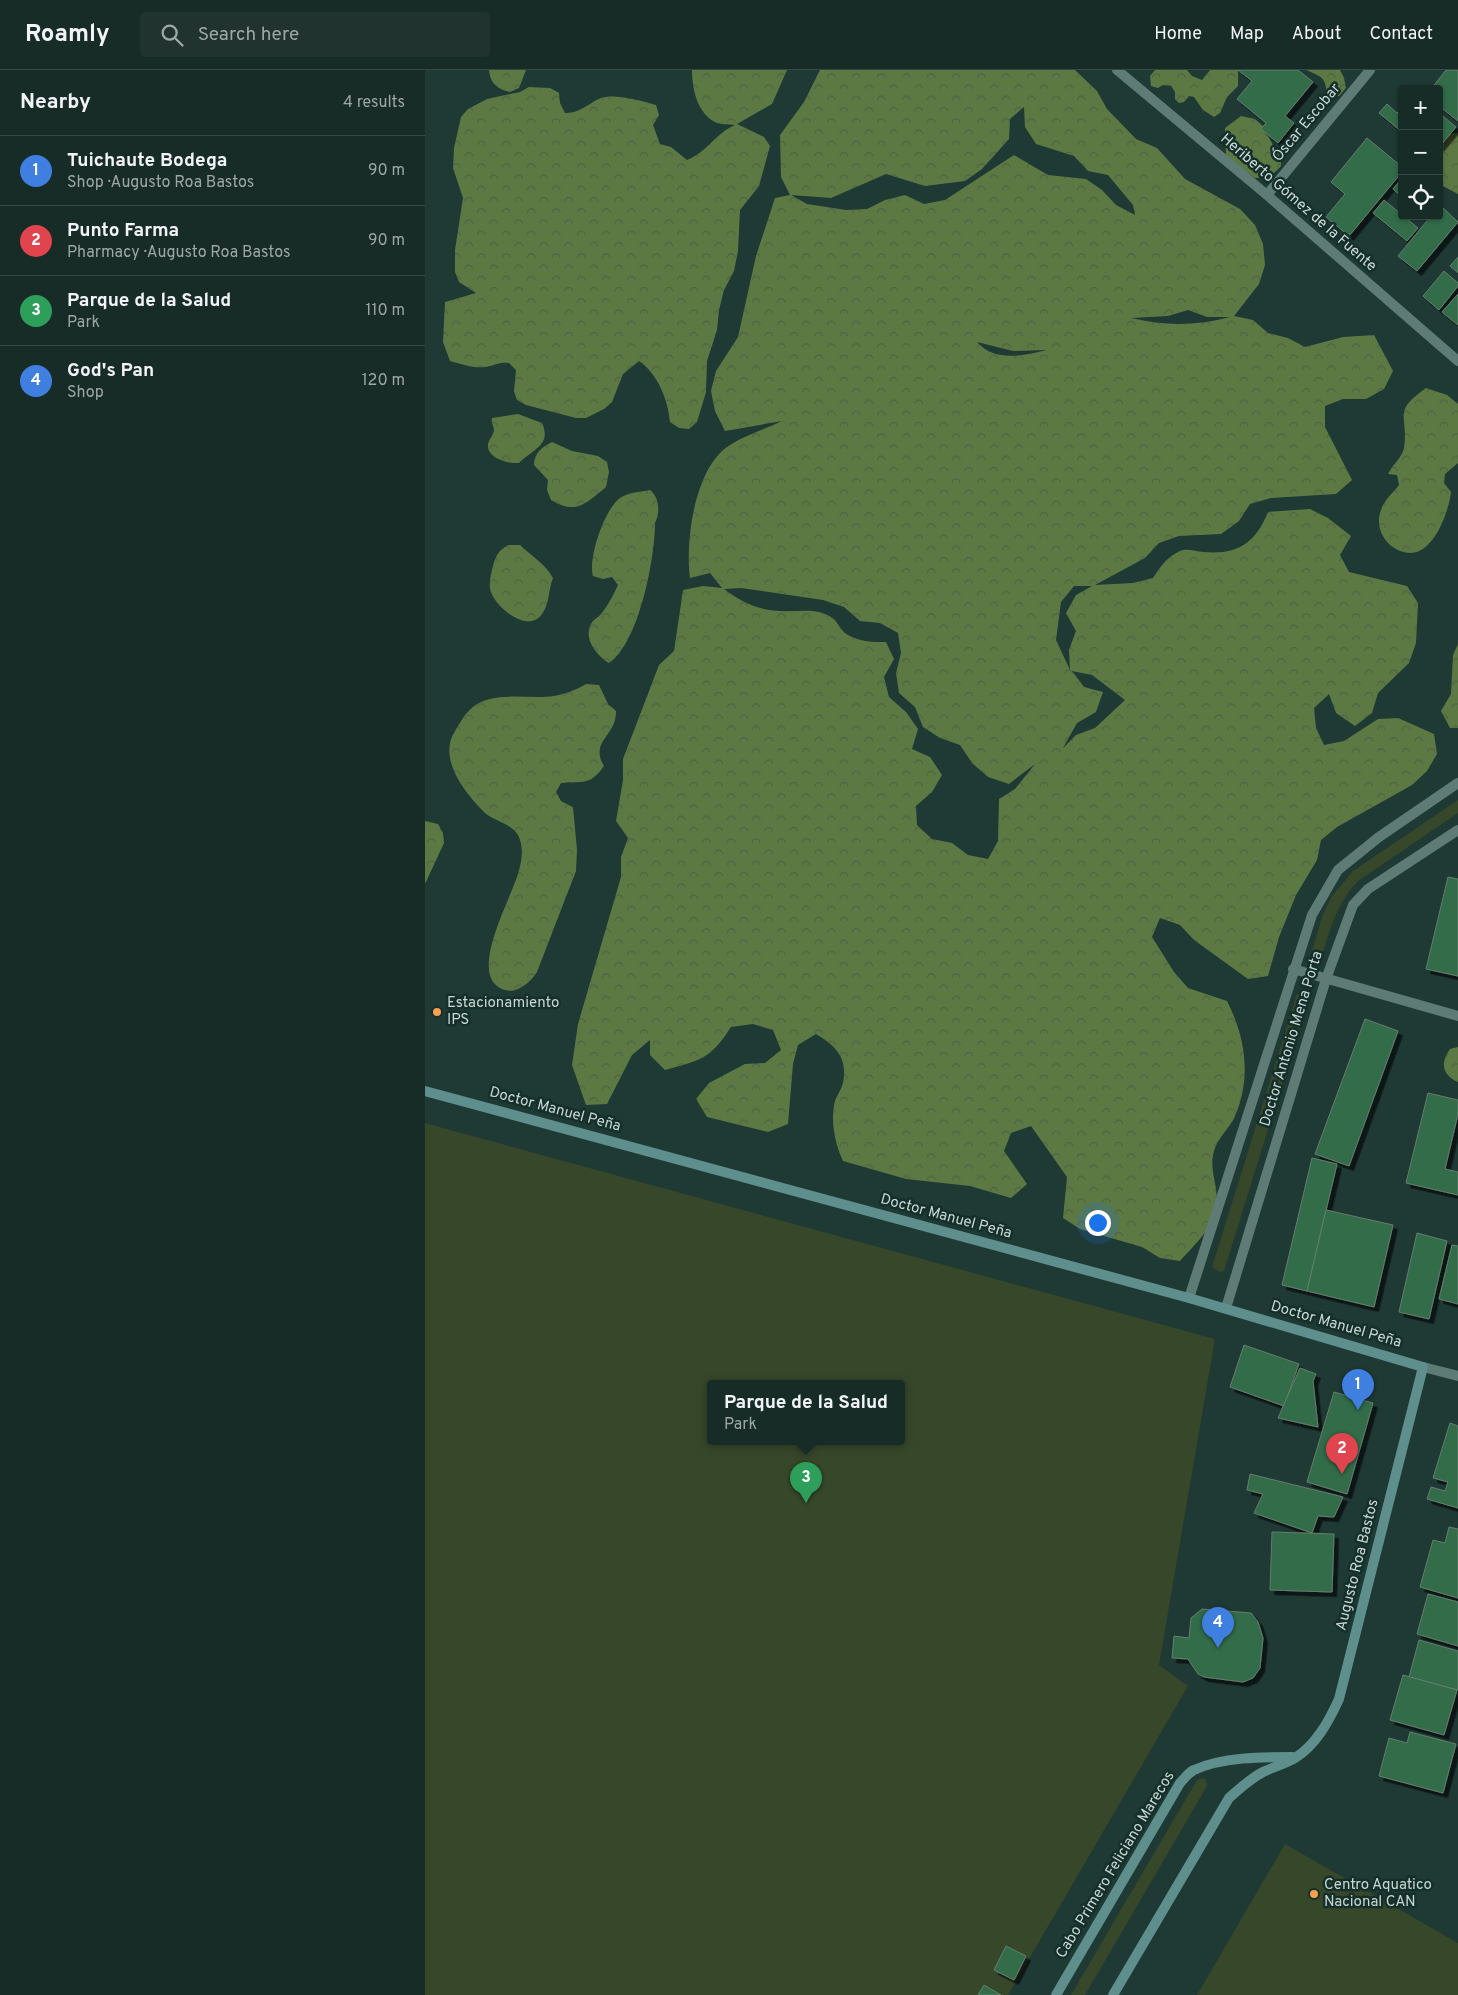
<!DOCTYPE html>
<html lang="en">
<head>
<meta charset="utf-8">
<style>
  body { margin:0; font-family:Overpass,sans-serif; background:#20332f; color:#f1f3f6 }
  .controls { position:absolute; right:15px; top:15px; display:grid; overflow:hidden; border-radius:5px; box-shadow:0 1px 4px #0004 }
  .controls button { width:45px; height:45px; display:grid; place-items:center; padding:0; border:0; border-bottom:1px solid #364744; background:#172b27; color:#f1f3f6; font:25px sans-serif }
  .you { position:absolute; left:672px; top:1152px; width:18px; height:18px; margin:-12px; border:4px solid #fff; border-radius:50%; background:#1a73e8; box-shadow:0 0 0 8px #1a73e833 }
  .badge { display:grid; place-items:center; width:32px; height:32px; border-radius:50%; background:#fa9f4f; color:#fff; font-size:16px; font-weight:700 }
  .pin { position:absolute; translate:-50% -41px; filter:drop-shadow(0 1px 2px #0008) }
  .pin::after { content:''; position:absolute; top:26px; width:18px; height:15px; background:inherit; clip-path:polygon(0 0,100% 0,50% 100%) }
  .popup { position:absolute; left:282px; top:1310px; width:198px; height:65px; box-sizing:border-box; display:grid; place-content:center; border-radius:5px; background:#172b27; filter:drop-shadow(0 1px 4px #0005); font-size:16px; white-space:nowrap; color:#9ea7a7 }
  .popup b { font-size:19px; color:#f1f3f6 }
  .popup::after { content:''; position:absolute; left:50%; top:100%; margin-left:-10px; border:10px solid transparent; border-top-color:#172b27 }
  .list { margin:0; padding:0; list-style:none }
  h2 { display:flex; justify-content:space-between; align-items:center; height:65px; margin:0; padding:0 20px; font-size:21px }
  h2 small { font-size:16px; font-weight:400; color:#9ea7a7 }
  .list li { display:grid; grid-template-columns:32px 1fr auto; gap:15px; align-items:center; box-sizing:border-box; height:70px; padding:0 20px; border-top:1px solid #364744 }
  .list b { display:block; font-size:19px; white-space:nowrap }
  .list p { margin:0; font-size:16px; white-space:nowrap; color:#9ea7a7 }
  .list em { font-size:16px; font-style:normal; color:#9ea7a7 }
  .icon { flex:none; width:28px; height:28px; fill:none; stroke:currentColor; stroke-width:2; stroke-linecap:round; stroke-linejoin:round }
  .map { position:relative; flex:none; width:1033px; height:1925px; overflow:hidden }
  header { display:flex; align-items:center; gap:30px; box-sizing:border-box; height:70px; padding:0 25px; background:#172b27; border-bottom:1px solid #364744 }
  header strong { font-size:24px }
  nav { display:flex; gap:28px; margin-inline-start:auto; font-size:18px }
  .search { width:350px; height:45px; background:#20332f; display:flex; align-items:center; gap:12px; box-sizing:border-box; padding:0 18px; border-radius:5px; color:#9ea7a7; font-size:19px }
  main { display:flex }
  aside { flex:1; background:#172b27 }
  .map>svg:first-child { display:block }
  .green { fill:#37472a; fill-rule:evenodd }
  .forest { fill:url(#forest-crowns); fill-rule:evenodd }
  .building { fill:#306c49; stroke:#677d6f; filter:url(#shadow) }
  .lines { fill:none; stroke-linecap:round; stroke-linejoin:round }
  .street { stroke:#5f7b75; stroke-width:10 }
  .secondary { stroke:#5e8f8d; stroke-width:10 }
  .poi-dot { fill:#fa9f4f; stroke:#152f2a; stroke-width:2 }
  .labels { text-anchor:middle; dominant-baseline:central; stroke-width:5; stroke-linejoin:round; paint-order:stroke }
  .street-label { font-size:15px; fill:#c8d7d3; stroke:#152f2a }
  .poi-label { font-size:15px; fill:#c8d7d3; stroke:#152f2a; text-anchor:start }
</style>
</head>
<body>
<header>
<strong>Roamly</strong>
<div class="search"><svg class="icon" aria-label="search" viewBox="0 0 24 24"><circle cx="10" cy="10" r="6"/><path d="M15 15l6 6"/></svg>Search here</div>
<nav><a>Home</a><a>Map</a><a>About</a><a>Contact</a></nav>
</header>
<main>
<aside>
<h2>Nearby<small>4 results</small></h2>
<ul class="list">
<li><span class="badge" style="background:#3f7fe0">1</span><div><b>Tuichaute Bodega</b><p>Shop · Augusto Roa Bastos</p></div><em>90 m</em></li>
<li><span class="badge" style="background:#e0444e">2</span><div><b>Punto Farma</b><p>Pharmacy · Augusto Roa Bastos</p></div><em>90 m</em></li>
<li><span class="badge" style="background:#2e9e5b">3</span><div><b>Parque de la Salud</b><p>Park</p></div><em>110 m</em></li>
<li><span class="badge" style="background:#3f7fe0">4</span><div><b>God's Pan</b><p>Shop</p></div><em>120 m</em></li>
</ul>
</aside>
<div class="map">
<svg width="1033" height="1925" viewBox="0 0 1033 1925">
  <defs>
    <pattern id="forest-crowns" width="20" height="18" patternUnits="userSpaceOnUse" patternTransform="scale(1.25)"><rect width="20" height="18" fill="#5c7944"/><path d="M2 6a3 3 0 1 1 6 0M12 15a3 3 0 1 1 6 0" fill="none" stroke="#4f6242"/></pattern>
    <filter id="shadow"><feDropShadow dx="4.5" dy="4.5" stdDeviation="0" flood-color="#0009"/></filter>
  </defs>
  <rect width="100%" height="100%" fill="#1f3934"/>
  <g class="green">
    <path d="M1033 730V743L933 811C913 832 906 856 898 883L893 885 887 881 898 844 907 826 928 801Z"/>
    <polygon points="878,922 882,924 884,928 799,1201 794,1202 787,1197 872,924"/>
    <path d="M0 1053 790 1269 734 1595 763 1616 583 1925H0ZM286 1314H476V1372H286Z"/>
    <polygon points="778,1708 781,1710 782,1716 660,1925 646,1925 772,1710"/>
    <polygon points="860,1774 1033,1873 1033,1925 772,1925"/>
  </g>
  <g class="forest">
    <path d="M64 0H101L94 18 85 22C72 19 65 13 64 0Z"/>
    <path d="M267 0H362L347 34 312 54 339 67 345 76 334 116 315 140 313 181 309 201 299 220 294 240 292 260 282 291 281 322 272 352 264 359 254 358 245 352C243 330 233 304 214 291L198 304 187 332 179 339 161 348H151L101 335 92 330 89 321 91 300 84 293C76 292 73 294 65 296 52 300 37 294 25 291L18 272 20 232 51 223 34 212 30 202V180L38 128 28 98 29 78 36 47 43 39 62 29 95 22 104 17 125 18 134 23 135 33 140 43C156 43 162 34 176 28 187 23 219 31 231 35L234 45 228 55 235 74 246 77 262 90C281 83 291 63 310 55 304 54 296 55 290 52 272 43 267 18 267 0Z"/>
    <path d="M395 0H650L672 21 682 39 711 69 732 78 760 109 815 139 830 155 838 174 840 195 834 214 809 246 828 250 843 263 863 268 880 277 918 267 949 265 968 301 959 319 941 329H918L900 336V357L927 410 911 424 846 428 825 434 814 451 796 464 754 466 734 473 720 488 670 515 708 513 728 508C736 496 742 487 755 481 761 478 771 481 778 482 812 485 830 474 843 442L885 439 903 448 926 466 915 485 924 502 982 516 993 533 991 573 984 593 953 623 947 643 930 656 911 643 904 624 889 638 891 658 899 675 919 671 953 649 973 648 1009 664 1012 684 1002 701 987 715 912 757 896 770 892 790 871 825 854 867 843 906 823 909 769 870 755 855 735 848 727 867 749 902 763 918 802 931C820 966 827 1008 810 1046 805 1058 793 1067 789 1081 785 1095 789 1106 791 1119 796 1152 775 1169 755 1191L735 1188 717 1177 655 1159 638 1148 642 1107 606 1056 586 1063 579 1081 602 1114 586 1128 545 1116 481 1109 418 1091C410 1074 405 1051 410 1031 412 1025 416 1020 418 1013 423 988 411 976 391 964L373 975 368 994 363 1054 343 1062 282 1047 271 1029 284 1013 320 994 340 993 356 980 348 960 328 954 306 957C285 990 275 990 240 1000L225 985V970L207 985 182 1034 161 1035 147 995 153 954 196 807V787L203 768 191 751 198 710V689L234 595 249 581 258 520 278 516 297 518 285 503 265 508C260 470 270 396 305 375 321 365 340 359 357 351L300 361 290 341 286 321 291 301 313 267 331 186 350 128 365 125 356 107 355 65 379 32ZM599 37 600 57 611 74 649 86 663 101 683 105 708 135 710 145 691 135 677 120 661 109 623 105 589 85 520 130 499 134 480 125 460 130 442 139 421 140 382 134 366 125 406 128 461 104 500 116 540 111 557 99 584 69 585 49ZM763 240 782 247H805C772 256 740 256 706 248L743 246ZM552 272 588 281 622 280C598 286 569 292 552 272ZM649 516H667L651 525 641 543 651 561 644 580 645 600 631 570 636 532ZM316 518 398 530 419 537 435 551 455 553 473 563 476 583 471 603 474 623 490 637 498 657 515 668 535 675 547 693 563 707 584 714 610 694 590 719 574 729 573 771 563 789 543 785 527 773 507 769 492 755 491 736 507 722 517 705 505 687 487 679 493 659 481 642 464 627 459 607 469 589 461 572C448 572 435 572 423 565 411 558 416 548 394 542 382 539 368 542 355 541 335 541 314 531 299 519ZM647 601 667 605 700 630 670 658 651 665 638 678 652 653 671 642 678 622 659 617Z"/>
    <polygon points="730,0 762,0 767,6 777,10 785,0 813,0 813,16 802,27 795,43 789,47 778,40 769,27 764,26 759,32 754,33 750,29 750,22 746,16 738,15 733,18 726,16 725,6"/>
    <path d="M882 0H915L919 8 921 18 914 26H905C900 21 902 17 899 11 897 6 887 3 882 0Z"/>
    <path d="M816 46 830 49 842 60C843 74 858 81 856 96L845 107 830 108 801 87 800 58Z"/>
    <polygon points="1028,63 1033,63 1033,124 1014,114 1014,70"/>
    <path d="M1001 318 1022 325 1033 334V393L1020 404 1019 413 1026 422C1024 440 1010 482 986 483 964 483 948 460 956 440 959 430 968 423 974 415L972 405 963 404C967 395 977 388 979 378 984 344 966 343 1001 318Z"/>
    <path d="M93 344 117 353C127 375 108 379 94 393 83 394 61 388 63 374 64 369 69 365 69 359 68 355 66 353 67 348Z"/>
    <path d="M127 372 147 381 173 386 182 392 184 402 181 417C160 434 152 445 126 430L122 420 123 410 109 395C109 383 117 377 127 372Z"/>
    <path d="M225 420C235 428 235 443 230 453 230 488 214 573 184 593 171 585 156 566 168 551 171 548 175 546 177 543 183 535 189 524 193 515L187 507 178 509 168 506C163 488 179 440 195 428 204 422 216 422 225 420Z"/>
    <path d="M83 475H95C107 487 120 493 128 508 123 520 125 533 117 544 104 564 71 538 66 522 63 514 66 504 68 496 71 485 74 480 83 475Z"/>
    <polygon points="1033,574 1033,658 1025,658 1016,641 1026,624 1028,585"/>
    <path d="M161 614 174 615 183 634 191 641C192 666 164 671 179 696 165 716 157 711 136 713L131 722 136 731 148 737 152 780 151 801 112 902C107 910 101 915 93 919 87 922 81 921 75 918 43 901 89 824 94 800 97 791 98 778 95 770 91 754 70 752 60 743 41 724 12 689 30 661 35 653 40 643 48 637 69 620 104 630 129 626 140 624 151 620 161 614Z"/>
    <polygon points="0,751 13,754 18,763 19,773 0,814"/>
    <path d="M1033 977V1012C1017 1005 1015 993 1025 979Z"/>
  </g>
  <g class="building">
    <polygon points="813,0 873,0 888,12 860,46 869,53 853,73 836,59 841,53 812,29 827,11"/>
    <polygon points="1021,0 1033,0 1033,51 1014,36 1014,19 1006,19"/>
    <polygon points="962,34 972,43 977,37 977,62 954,43"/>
    <polygon points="1014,43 1031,57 1014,77"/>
    <polygon points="942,68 977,97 977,102 924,166 901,147 920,124 906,112"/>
    <polygon points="977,108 977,127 968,119"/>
    <polygon points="959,130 993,158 982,171 948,143"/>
    <polygon points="1015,135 1033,152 992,201 973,186 1006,146 1014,146"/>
    <polygon points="1033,187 1033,203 1025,196"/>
    <polygon points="1019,201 1033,213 1033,216 1014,240 998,226"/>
    <polygon points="1033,224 1033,255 1017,242"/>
    <polygon points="1023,807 1033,809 1033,906 1001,899"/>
    <polygon points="940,949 973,961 924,1096 890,1084"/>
    <polygon points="1003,1023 1033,1030 1033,1044 1020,1099 1033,1102 1033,1125 981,1113"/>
    <polygon points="887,1088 912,1094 882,1221 857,1215"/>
    <polygon points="901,1140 968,1155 949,1237 882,1221"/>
    <polygon points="992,1163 1022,1171 1004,1249 974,1242"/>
    <polygon points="1027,1175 1033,1176 1033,1234 1014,1229"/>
    <polygon points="819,1275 874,1294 859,1336 805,1317"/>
    <polygon points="875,1298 891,1304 888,1311 893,1357 853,1348"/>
    <polygon points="909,1322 948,1333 922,1424 882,1412"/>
    <polygon points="1025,1353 1033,1356 1033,1438 1002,1429 1006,1417 1020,1421 1023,1412 1008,1408"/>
    <polygon points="825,1404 918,1427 909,1447 893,1446 887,1463 829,1443 838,1424 822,1420"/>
    <polygon points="1024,1457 1033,1459 1033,1528 995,1517 1008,1470 1020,1473"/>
    <polygon points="847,1462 909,1464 907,1522 845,1520"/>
    <polygon points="1003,1524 1033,1532 1033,1576 992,1564"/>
    <polygon points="777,1539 826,1543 833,1552 838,1568 835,1598 828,1608 818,1612 779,1607 773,1604 763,1589 747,1588 749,1566 764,1568 766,1548"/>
    <polygon points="994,1570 1033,1581 1033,1620 984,1607"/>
    <polygon points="978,1605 1032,1620 1019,1665 965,1650"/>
    <polygon points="985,1662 1031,1674 1018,1723 954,1706 964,1668 982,1673"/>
    <polygon points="581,1876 601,1886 589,1910 569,1900"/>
    <polygon points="559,1915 576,1925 553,1925"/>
  </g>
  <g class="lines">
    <g class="street">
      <polyline points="692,0 842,125 1033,291"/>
      <polyline points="842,125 945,0"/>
      <polyline points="868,899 1033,946"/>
      <polyline points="764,1228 887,845 913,800 954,767 1033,713"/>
      <polyline points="801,1238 901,909 928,835 943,819 1033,760"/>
      <polyline points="998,1297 1033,1306"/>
    </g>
    <g class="secondary">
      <path d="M0 1021 764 1228 998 1297 914 1629C904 1651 891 1675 870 1688 860 1694 848 1697 838 1702 825 1709 815 1718 804 1728L688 1925"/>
      <path d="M631 1925 755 1713C759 1709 764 1702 769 1700 797 1687 837 1687 867 1687"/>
    </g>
  </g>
  <g class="poi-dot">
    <circle cx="12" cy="942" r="5"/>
    <circle cx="889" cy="1824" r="5"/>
  </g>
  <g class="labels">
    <g class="street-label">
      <text transform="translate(882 53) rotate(-50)">Óscar Escobar</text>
      <text transform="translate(873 133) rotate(41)">Heriberto Gómez de la Fuente</text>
      <text transform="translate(867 969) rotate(-73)">Doctor Antonio Mena Porta</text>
      <text transform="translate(130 1040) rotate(15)">Doctor Manuel Peña</text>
      <text transform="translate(521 1147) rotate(15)">Doctor Manuel Peña</text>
      <text transform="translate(911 1255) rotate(16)">Doctor Manuel Peña</text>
      <text transform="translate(933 1495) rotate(-76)">Augusto Roa Bastos</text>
      <text transform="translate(691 1795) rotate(-59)">Cabo Primero Feliciano Marecos</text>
    </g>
    <g class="poi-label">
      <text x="22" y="933">Estacionamiento<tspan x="22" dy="17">IPS</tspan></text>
      <text x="899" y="1815">Centro Aquatico<tspan x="899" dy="17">Nacional CAN</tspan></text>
    </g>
  </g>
</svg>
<div class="controls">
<button>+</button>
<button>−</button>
<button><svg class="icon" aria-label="locate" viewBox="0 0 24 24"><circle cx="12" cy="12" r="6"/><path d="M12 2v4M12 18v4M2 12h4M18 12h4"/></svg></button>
</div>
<div class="you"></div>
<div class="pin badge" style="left:933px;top:1340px;background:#3f7fe0">1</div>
<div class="pin badge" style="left:917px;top:1404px;background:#e0444e">2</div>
<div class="pin badge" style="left:381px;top:1433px;background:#2e9e5b">3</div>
<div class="popup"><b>Parque de la Salud</b>Park</div>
<div class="pin badge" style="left:793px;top:1578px;background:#3f7fe0">4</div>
</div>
</main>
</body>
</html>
